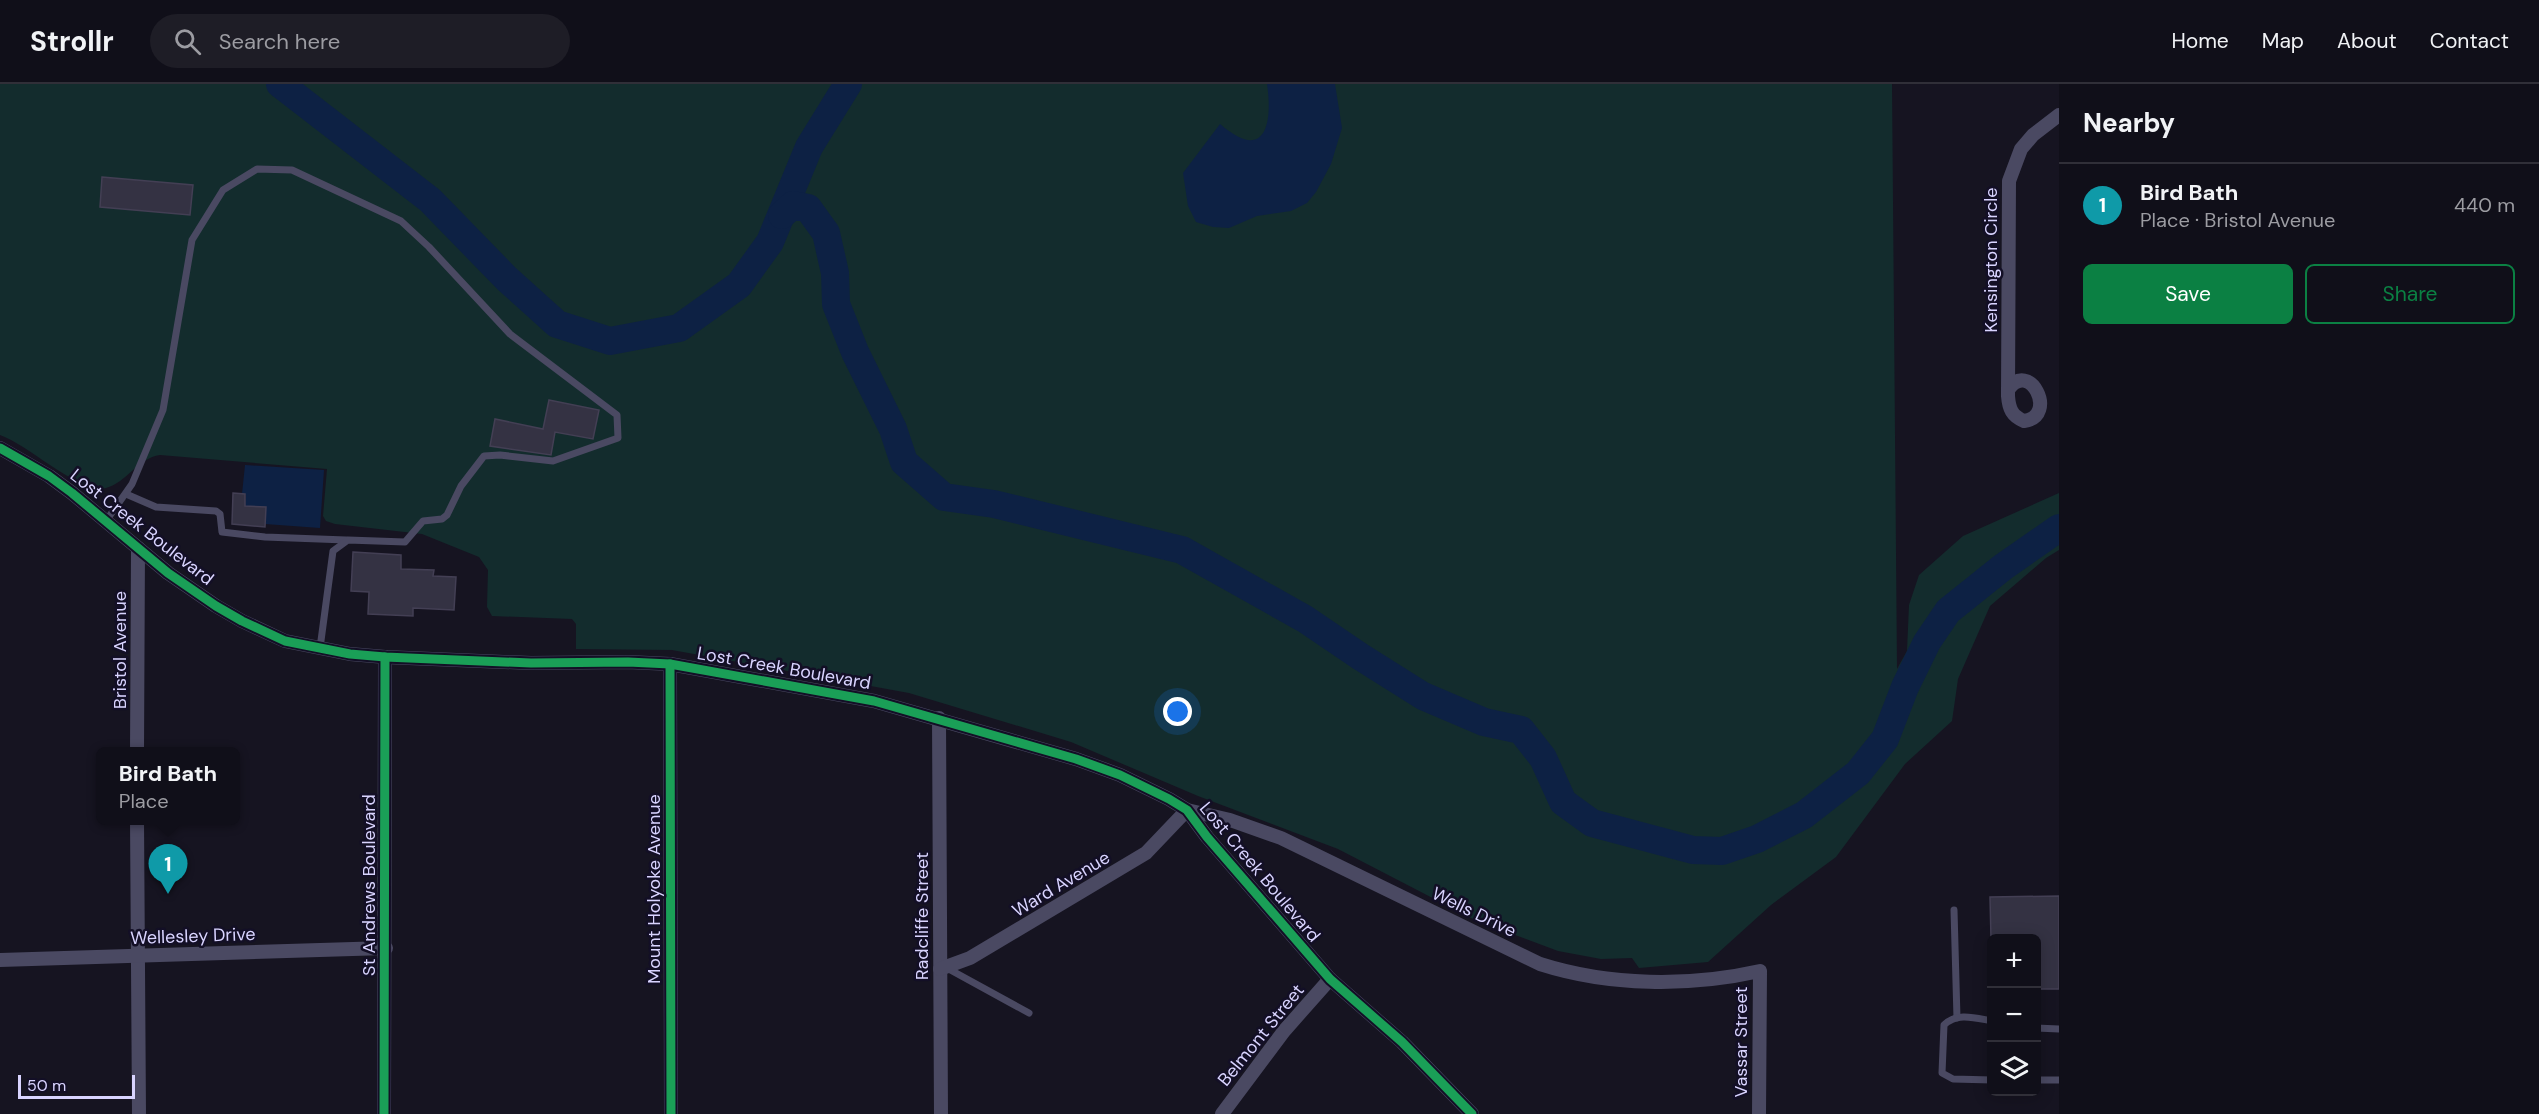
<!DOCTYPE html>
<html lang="en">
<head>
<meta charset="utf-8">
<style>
  body { margin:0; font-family:"DM Sans",sans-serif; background:#1e1d26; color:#f1f3f6 }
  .controls { position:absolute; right:18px; bottom:18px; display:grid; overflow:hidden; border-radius:9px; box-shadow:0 3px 15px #0003 }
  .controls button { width:54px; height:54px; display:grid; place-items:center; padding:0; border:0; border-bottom:2px solid #302f38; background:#100f19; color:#f1f3f6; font:30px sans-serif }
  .scale { position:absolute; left:18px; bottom:15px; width:117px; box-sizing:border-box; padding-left:6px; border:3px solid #d9d4ff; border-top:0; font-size:16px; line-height:21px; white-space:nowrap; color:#d9d4ff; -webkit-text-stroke:4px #130f26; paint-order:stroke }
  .you { position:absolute; left:1178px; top:628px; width:21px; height:21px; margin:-15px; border:4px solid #fff; border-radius:50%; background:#1a73e8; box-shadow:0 0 0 9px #1a73e833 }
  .badge { display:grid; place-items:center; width:39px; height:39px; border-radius:50%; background:#0b8043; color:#fff; font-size:20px; font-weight:700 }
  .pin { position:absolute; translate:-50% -50px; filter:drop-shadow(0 2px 3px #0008) }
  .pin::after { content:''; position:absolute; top:32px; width:21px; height:18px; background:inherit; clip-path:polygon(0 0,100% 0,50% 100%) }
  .popup { position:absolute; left:96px; top:663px; width:144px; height:78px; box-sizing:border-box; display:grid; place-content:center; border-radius:9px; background:#100f19; filter:drop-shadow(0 2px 4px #0005); font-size:20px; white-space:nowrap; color:#9c9ca2 }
  .popup b { font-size:22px; color:#f1f3f6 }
  .popup::after { content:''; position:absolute; left:50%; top:100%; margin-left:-12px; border:12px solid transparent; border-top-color:#100f19 }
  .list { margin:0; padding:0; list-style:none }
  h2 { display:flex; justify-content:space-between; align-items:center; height:78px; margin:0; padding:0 24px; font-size:26px }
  h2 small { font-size:20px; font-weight:400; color:#9c9ca2 }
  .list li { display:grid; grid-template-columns:39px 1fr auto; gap:18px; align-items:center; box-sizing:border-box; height:84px; padding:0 24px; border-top:2px solid #302f38 }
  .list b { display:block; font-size:22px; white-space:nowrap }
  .list p { margin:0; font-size:20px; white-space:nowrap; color:#9c9ca2 }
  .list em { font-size:20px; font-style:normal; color:#9c9ca2 }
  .actions { display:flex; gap:12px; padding:18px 24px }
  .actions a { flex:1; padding:14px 0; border:2px solid #0b8043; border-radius:9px; text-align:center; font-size:21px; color:#0b8043 }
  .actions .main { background:#0b8043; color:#fff }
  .icon { flex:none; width:33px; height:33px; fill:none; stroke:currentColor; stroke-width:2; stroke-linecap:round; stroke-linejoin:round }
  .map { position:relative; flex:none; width:2059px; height:1030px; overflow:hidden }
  header { display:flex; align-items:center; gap:36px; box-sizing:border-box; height:84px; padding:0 30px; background:#100f19; border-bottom:2px solid #302f38 }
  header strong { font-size:28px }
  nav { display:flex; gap:33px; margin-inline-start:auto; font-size:21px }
  .search { width:420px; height:54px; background:#1e1d26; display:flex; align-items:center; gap:15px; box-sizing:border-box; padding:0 21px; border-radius:33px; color:#9c9ca2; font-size:22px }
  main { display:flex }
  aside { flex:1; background:#100f19 }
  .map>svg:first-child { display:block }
  .green { fill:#132c2d }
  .water { fill:#0d2144 }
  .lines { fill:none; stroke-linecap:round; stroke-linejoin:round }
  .river { stroke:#0d2144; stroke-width:28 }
  .building { fill:#343243; stroke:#433f54; stroke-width:1.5 }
  .lane { stroke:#4a4962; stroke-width:7 }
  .street { stroke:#4a4962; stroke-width:14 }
  .cycleway-casing { stroke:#130f26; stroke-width:13 }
  .cycleway { stroke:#1a9f57; stroke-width:9 }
  .labels { text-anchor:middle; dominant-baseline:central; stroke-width:5; stroke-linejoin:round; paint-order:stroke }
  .street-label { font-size:18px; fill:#d9d4ff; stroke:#130f26 }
</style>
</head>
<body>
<header>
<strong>Strollr</strong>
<div class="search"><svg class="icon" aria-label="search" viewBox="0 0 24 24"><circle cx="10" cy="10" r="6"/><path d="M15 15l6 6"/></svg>Search here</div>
<nav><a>Home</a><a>Map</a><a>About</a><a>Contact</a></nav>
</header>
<main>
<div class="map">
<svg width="2059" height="1030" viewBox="0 0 2059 1030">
  <rect width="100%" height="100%" fill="#161421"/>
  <path class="green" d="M0 0H1892L1897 585 1907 567 1909 521 1919 491 1963 452 2059 409V466L2046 474 1990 522 1958 595 1952 637 1905 680 1836 773 1771 821 1708 878 1639 884 1632 874 1601 875 1558 867 1475 836 1338 765 1198 712 1071 658 909 609 672 566 576 565V540L572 535 492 532 487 523 488 486 479 473 422 450 335 440 326 437 323 432 327 385 160 371C138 374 126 399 106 404 79 410 29 361 0 351Z"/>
  <g class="water">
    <path d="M1267 0H1335L1342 44 1331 80 1316 108 1307 119 1291 127 1257 132 1229 144 1213 143 1196 138 1188 122 1183 89 1220 40C1265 79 1273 40 1267 0Z"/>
    <polygon points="245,381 324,386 320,444 265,440 245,422 246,411 242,410"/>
  </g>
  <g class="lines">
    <g class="river">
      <polyline points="280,0 430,116 507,195 557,240 610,257 679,244 739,201 770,158 809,63 848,0"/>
      <polyline points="782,131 793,121 808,124 826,149 835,189 836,220 855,268 893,345 904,378 944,413 994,420 1182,466 1305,535 1361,573 1423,612 1484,638 1521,646 1543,674 1563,718 1592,739 1693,766 1722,767 1757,755 1804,731 1858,689 1885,655 1905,603 1927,558 1948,527 2003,483 2059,444"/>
    </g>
  </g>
  <g class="building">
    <polygon points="102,93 193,101 190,131 100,123"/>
    <polygon points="549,316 599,326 593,355 555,348 551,371 490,362 495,335 543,345"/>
    <polygon points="233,409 245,410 245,422 266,423 265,443 232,440"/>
    <polygon points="353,468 401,471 401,485 434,486 433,492 456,493 454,526 413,524 413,532 368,530 369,508 351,507"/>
    <polygon points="2059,812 2059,905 2037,905 2037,855 1991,855 1990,813"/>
  </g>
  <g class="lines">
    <g class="lane">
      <polyline points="126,410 156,423 216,427 220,430 222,448 265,453 346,456"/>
      <polyline points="106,437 132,400 163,326 192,156 223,106 257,85 292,86 401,137 429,163 510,250 617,331 618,354 553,377 500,371 484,372 461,402 447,431 442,435 423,437 405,458 348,456 333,467 320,564"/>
      <polyline points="1954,826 1957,934"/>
      <polyline points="945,883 1029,929"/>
      <path d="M1992 937C1975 934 1957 928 1944 941L1942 989 1953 995 1992 996"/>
      <polyline points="2036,944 2059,945"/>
      <polyline points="2036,996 2059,996"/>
    </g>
    <g class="street">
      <path d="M2008 306C2029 274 2059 332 2024 337 2012 332 2009 325 2008 312L2009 97 2021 65 2033 51 2059 31"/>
      <polyline points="0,364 49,392 72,409 168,489 216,522 242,537 285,557 350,570 385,573 531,579 628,578 670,580 874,617 1076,675 1120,691 1169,715 1187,726 1207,753 1330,895 1402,958 1472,1030"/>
      <polyline points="670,580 671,1030"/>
      <polyline points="939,634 941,1030"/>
      <polyline points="137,668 138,464"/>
      <polyline points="137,736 139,1030"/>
      <polyline points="0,876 386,864"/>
      <path d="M940 885 970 874 1146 769 1187 726 1230 736 1281 754 1540 880C1609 902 1689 903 1760 887L1759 1030"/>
      <polyline points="384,1030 385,573"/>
      <polyline points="1222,1030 1284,947 1330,895"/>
    </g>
    <g class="cycleway-casing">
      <g id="cycleway">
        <polyline points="0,364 49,392 72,409 168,489 216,522 242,537 285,557 350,570 385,573 531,579 628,578 670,580 874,617 1076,675 1120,691 1169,715 1187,726 1207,753 1330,895 1402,958 1472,1030"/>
        <polyline points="670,580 671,1030"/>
        <polyline points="384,1030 385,573"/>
      </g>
    </g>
    <use href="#cycleway" class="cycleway"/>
  </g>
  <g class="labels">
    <g class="street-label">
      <text transform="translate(1991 176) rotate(-90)">Kensington Circle</text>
      <text transform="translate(142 443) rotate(38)">Lost Creek Boulevard</text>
      <text transform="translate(120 566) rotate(-90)">Bristol Avenue</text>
      <text transform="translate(784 584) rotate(10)">Lost Creek Boulevard</text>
      <text transform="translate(1260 788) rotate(50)">Lost Creek Boulevard</text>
      <text transform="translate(1061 800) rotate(-31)">Ward Avenue</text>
      <text transform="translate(369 801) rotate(-90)">St Andrews Boulevard</text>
      <text transform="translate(654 805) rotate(-90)">Mount Holyoke Avenue</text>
      <text transform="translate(1474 828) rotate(26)">Wells Drive</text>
      <text transform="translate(922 832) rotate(-90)">Radcliffe Street</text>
      <text transform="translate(193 852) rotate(-2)">Wellesley Drive</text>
      <text transform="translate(1261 951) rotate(-51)">Belmont Street</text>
      <text transform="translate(1741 958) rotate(-90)">Vassar Street</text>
    </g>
  </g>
</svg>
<div class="controls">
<button>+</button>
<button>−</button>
<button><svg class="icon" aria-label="layers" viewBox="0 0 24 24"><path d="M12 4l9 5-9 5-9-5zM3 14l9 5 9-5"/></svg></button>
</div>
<div class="scale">50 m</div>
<div class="you"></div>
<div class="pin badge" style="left:168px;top:810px;background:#0f9aa8">1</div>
<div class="popup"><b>Bird Bath</b>Place</div>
</div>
<aside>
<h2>Nearby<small></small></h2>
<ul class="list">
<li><span class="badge" style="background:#0f9aa8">1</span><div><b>Bird Bath</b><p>Place · Bristol Avenue</p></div><em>440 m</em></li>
</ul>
<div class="actions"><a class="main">Save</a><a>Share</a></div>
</aside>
</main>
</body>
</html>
